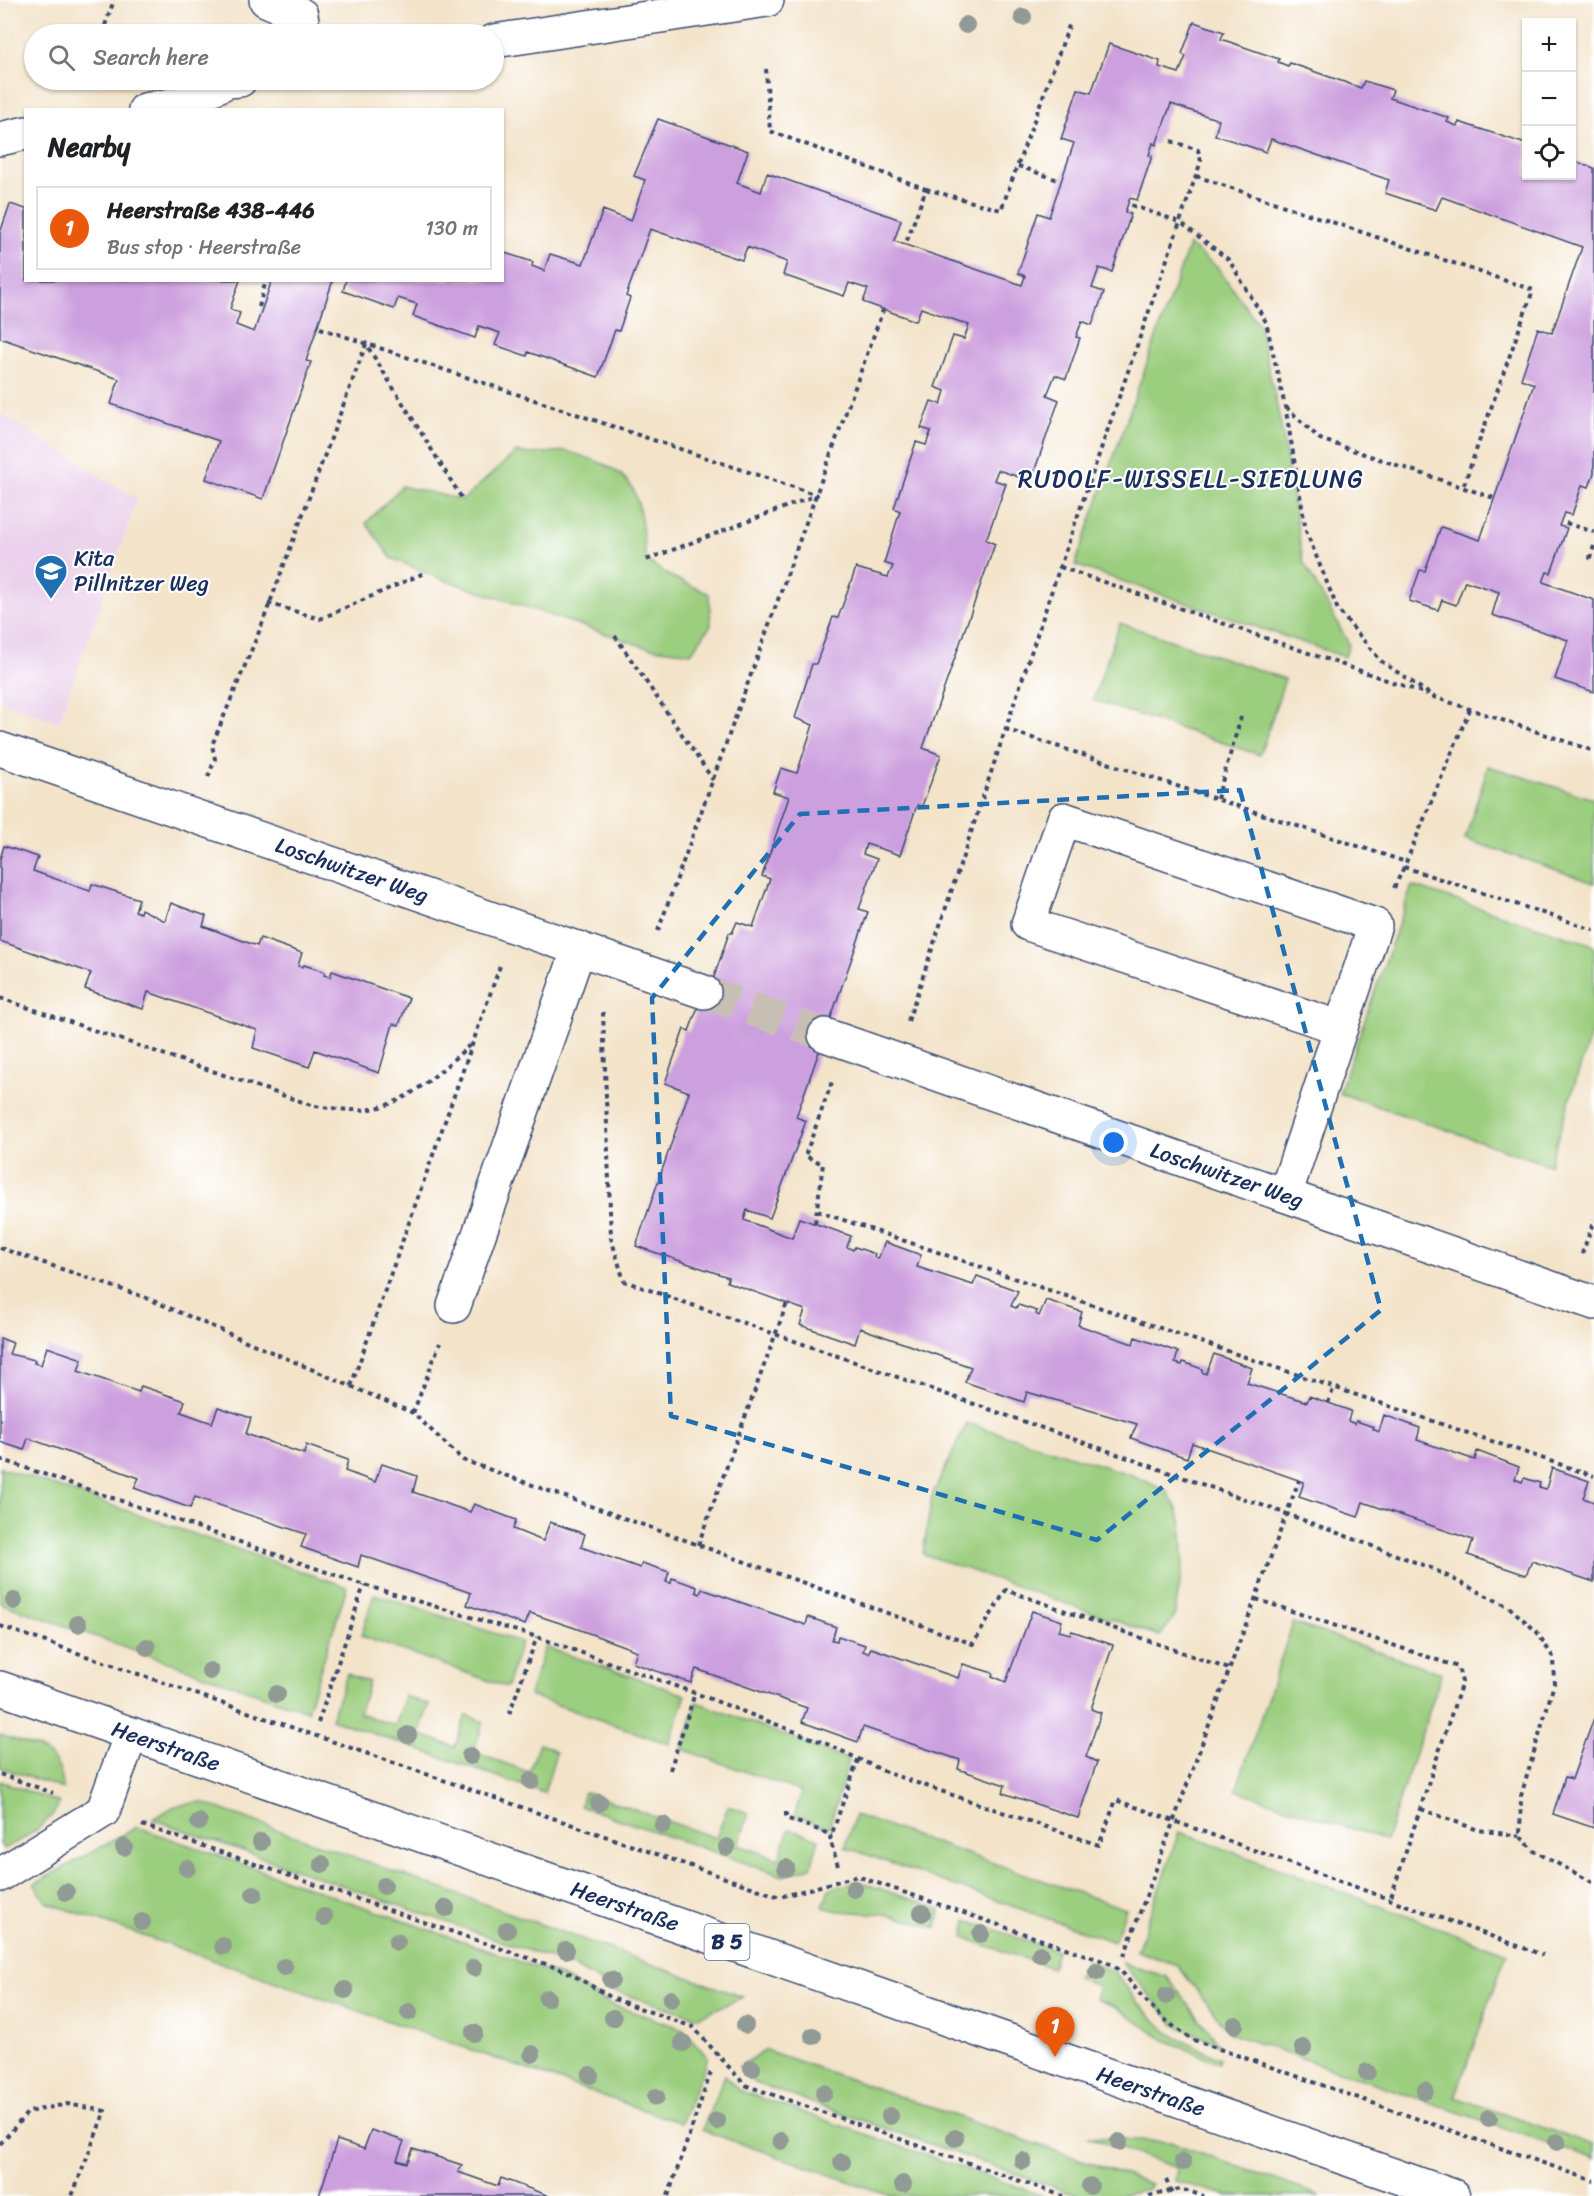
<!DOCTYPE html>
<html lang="en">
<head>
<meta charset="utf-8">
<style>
  body { margin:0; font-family:Sriracha,sans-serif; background:#f6f6f6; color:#202124 }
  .controls { position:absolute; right:18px; top:18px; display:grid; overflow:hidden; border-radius:0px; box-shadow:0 2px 4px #0004 }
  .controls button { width:54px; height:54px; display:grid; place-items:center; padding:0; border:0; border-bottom:2px solid #e0e0e0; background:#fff; color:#202124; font:30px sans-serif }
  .you { position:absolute; left:1114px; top:1143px; width:21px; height:21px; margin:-15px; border:4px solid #fff; border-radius:50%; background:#1a73e8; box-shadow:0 0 0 9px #1a73e833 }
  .badge { display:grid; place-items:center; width:39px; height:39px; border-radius:50%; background:#ea580c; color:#fff; font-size:20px; font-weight:700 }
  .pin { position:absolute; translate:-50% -50px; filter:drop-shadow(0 2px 3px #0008) }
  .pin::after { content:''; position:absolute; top:32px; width:21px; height:18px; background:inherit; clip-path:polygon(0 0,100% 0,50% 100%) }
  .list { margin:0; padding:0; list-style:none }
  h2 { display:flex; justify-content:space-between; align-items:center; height:78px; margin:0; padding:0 24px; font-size:26px }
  h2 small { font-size:20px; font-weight:400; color:#757577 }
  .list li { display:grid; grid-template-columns:39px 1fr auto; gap:18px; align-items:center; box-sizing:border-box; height:84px; margin:0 12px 12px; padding:0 12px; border:2px solid #e0e0e0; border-radius:0px }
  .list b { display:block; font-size:22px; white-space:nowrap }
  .list p { margin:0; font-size:20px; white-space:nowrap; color:#757577 }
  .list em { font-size:20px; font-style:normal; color:#757577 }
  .icon { flex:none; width:33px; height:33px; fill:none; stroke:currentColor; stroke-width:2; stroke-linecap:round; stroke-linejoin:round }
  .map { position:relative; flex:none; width:1594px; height:2196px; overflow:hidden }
  .search { position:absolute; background:#fff; box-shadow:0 2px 4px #0004; left:24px; top:24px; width:480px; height:66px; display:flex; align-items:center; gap:15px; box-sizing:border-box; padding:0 21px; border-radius:33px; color:#757577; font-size:22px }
  .panel { position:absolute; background:#fff; box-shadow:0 2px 4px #0004; left:24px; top:108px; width:480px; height:174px; border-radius:0px }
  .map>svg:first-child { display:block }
  .built { fill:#ebd1eb }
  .green { fill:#9bce7e; stroke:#5b7e6e; stroke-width:1.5 }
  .building { fill:#cc9fde }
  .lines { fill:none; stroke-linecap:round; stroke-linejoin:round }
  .minor-tunnel { stroke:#c8bfb4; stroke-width:33; stroke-dasharray:33 16; stroke-linecap:butt }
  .minor-casing { stroke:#3b4a6e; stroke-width:36 }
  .major-casing { stroke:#3b4a6e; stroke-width:36 }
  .path { stroke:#3b4a6e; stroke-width:4; stroke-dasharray:4.5 4.5; stroke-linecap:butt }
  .minor { stroke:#fff; stroke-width:33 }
  .major { stroke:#fff; stroke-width:33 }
  .tree { fill:#919a94 }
  .marked { fill:none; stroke:#1f6fb2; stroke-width:4.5; stroke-dasharray:12 8; stroke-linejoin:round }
  .labels { text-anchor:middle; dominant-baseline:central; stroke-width:4.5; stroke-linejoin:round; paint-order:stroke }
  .shield { fill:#fff; stroke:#5f6d8e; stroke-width:1.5 }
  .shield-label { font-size:21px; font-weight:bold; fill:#1b2f5e }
  .poi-label { font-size:22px; fill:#1b2f5e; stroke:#fff; text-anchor:start }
  .street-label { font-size:22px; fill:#1b2f5e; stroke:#fff }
  .neighbourhood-label { font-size:24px; letter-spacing:1.5px; fill:#1b2f5e; stroke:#fff }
</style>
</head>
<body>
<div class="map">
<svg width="1594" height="2196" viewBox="0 0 1594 2196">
  <rect width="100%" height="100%" fill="#fff"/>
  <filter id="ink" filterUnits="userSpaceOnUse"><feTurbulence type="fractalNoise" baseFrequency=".0167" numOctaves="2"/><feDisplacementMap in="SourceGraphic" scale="12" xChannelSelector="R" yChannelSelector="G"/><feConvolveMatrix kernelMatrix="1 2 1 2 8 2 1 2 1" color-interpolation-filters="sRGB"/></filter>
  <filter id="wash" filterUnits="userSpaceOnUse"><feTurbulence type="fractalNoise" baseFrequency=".008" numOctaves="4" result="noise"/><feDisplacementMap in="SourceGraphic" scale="24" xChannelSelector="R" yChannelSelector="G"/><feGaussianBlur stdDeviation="1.35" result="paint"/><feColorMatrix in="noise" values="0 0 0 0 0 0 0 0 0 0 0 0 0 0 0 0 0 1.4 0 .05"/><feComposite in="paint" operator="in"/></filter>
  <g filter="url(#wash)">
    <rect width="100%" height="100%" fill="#f3e3c9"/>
    <polygon class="built" points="0,413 137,499 59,722 0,701"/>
    <g class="green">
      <polygon points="1189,245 1217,267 1259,325 1280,420 1303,561 1349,644 1345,657 1075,565"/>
      <path d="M566 451C589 458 617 465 631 486 642 502 643 541 646 560L670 576 709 594 711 625 691 653 645 647 436 577 391 558 366 523 402 486 463 500 516 452 531 454Z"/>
      <polygon points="1120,623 1285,679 1260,755 1093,700"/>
      <polygon points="1488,766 1594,799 1594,883 1465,839"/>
      <polygon points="1412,886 1594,945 1594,1024 1549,1165 1339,1093"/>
      <polygon points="967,1423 1132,1475 1167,1491 1176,1507 1182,1524 1183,1565 1174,1618 1160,1636 923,1554 932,1496"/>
      <polygon points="0,1467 347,1587 307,1711 0,1603"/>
      <polygon points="374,1594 521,1642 507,1687 361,1636"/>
      <polygon points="1293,1623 1442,1673 1386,1840 1236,1790"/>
      <polygon points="545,1647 686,1695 669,1744 529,1695"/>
      <polygon points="347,1674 369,1682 359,1713 395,1726 405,1696 429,1705 419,1734 455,1747 466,1715 484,1722 473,1752 529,1772 539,1744 551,1748 556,1753 544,1793 331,1719"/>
      <polygon points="697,1702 849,1760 829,1828 794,1816 802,1792 682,1749"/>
      <path d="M0 1735C33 1746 62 1749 63 1789L0 1767Z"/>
      <path d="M0 1781 60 1803C47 1827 27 1836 4 1849L0 1844Z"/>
      <polygon points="584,1792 716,1838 728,1806 749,1813 738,1845 779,1859 789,1829 819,1839 811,1867 783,1876 580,1806"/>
      <polygon points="201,1802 743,1997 698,2017 617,1992 575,1967 152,1819 175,1806"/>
      <polygon points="855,1815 1126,1909 1114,1942 845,1847"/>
      <polygon points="137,1827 558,1975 610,2004 683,2029 708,2058 681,2123 46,1902 34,1884"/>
      <polygon points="1179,1832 1507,1953 1455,2097 1594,2145 1594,2159 1231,2034 1177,1965 1137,1951"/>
      <polygon points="857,1881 940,1909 937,1928 885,1914 837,1911 823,1907 829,1889"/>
      <polygon points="967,1920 1057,1951 1052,1968 964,1938"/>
      <polygon points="1086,1960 1115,1972 1139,2004 1169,2033 1220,2058 1219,2063 1163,2039 1116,2007 1095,1999 1099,1986 1077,1977"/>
      <polygon points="1122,1963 1167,1977 1220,2045 1175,2025"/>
      <polygon points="766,2050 1151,2184 1147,2190 1120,2196 1079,2196 755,2083 739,2067"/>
      <polygon points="725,2075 738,2090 1044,2196 891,2196 702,2130"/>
      <polygon points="1088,2137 1170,2142 1321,2196 1229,2196 1175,2181 1177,2168"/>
    </g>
    <g id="blocks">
      <g class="building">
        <polygon points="1194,22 1224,32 1221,39 1279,59 1278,62 1288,66 1290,63 1361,88 1364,81 1393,90 1390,98 1449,118 1447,122 1457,126 1459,122 1526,144 1526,176 1572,176 1572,160 1594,168 1594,473 1589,487 1582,485 1572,515 1564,513 1559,526 1567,528 1551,573 1547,572 1543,582 1594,600 1594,692 1555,679 1568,640 1492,615 1499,592 1465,581 1456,605 1442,600 1438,610 1409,601 1420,570 1425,571 1441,527 1480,540 1534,384 1521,379 1538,328 1552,333 1582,247 1442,197 1436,210 1385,193 1389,180 1271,139 1266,152 1215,135 1219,120 1171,104 1156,145 1153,143 1149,155 1152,156 1137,200 1130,198 1125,212 1131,214 1112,272 1099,268 1092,288 1104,292 1092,325 1082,321 1076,337 1080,338 1066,379 1055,375 1047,395 1059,400 1031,481 998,470 994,480 1006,484 986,540 995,544 923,748 941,755 922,806 917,805 900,855 866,844 863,854 877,859 859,909 868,912 796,1117 806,1121 770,1218 747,1210 744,1220 792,1238 799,1218 851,1236 847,1247 853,1250 855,1247 875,1254 874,1257 878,1259 885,1242 921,1255 917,1267 973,1285 977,1276 1018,1291 1011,1306 1016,1308 1018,1305 1037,1311 1036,1314 1039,1316 1046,1300 1082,1312 1078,1325 1133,1344 1135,1337 1178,1352 1175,1363 1182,1365 1183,1362 1202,1369 1202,1372 1206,1374 1214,1354 1252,1368 1247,1383 1307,1402 1309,1396 1351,1411 1348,1421 1355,1424 1356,1421 1374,1427 1373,1429 1379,1432 1384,1415 1420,1428 1417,1440 1475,1460 1477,1451 1519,1467 1515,1479 1522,1482 1524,1478 1540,1483 1539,1487 1546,1489 1552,1468 1589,1481 1583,1498 1594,1502 1594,1582 1532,1561 1526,1575 1468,1555 1473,1540 1363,1502 1358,1517 1299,1497 1304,1482 1192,1443 1187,1458 1131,1438 1137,1424 1027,1392 1024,1402 965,1382 971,1367 860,1328 855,1344 800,1325 805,1310 727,1282 728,1277 636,1246 689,1092 665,1083 684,1029 689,1031 707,983 712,983 729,933 732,933 737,922 753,927 770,879 762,876 789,797 773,792 781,768 797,773 813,725 795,718 812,664 816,664 833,617 838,618 856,568 888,577 893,566 884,563 900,511 894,508 916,442 926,445 931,431 921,428 931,401 941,404 945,391 935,387 953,336 964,339 969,325 921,308 916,321 863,302 868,289 849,283 844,296 783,275 787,262 747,247 742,260 650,229 626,296 630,298 619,331 615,330 598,377 528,352 527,356 495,345 500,333 479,326 475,338 413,316 417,304 398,298 394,309 343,291 346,280 502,280 502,252 533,262 532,266 544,271 550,254 583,264 603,210 631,221 645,180 634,176 658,119 748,151 737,183 761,192 767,173 901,220 894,241 1022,285 1025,276 1018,273 1038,213 1049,217 1074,143 1061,139 1078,89 1091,93 1109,44 1160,61 1159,67 1179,73 1186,56 1182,54"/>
        <polygon points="10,204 26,209 26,280 240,280 230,309 240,313 236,325 254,332 272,280 333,280 306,361 311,362 263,499 206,479 219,441 111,404 119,379 0,338 0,233"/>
        <polygon points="4,846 38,857 33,871 90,891 92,884 139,899 135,911 140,913 141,909 165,921 171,903 206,916 203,926 257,946 260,938 302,953 298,966 303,967 304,965 325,972 324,975 330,977 332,971 409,998 399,1025 393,1024 379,1073 315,1050 309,1067 253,1048 257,1030 148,992 143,1009 85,989 91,973 0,941 0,859"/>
        <polygon points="0,1338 13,1343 9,1354 35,1360 34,1363 41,1365 47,1347 82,1359 78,1371 139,1392 141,1386 185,1401 181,1412 212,1423 218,1407 251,1418 246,1434 304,1454 306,1445 348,1460 345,1471 375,1482 382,1464 417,1476 413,1492 470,1512 474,1504 516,1520 513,1529 543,1541 550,1522 585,1534 581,1547 640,1568 642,1563 669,1572 666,1582 671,1583 672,1578 697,1587 696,1592 700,1594 702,1589 806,1625 808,1617 836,1627 832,1640 837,1641 838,1636 865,1645 863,1651 868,1653 871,1648 958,1678 963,1664 993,1673 992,1676 1006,1682 1032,1611 1062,1621 1059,1631 1070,1634 1072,1631 1113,1645 1091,1709 1101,1713 1086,1757 1097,1762 1078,1818 1003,1793 1005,1785 958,1769 960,1760 912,1744 863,1727 858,1742 802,1722 807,1708 696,1669 691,1683 633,1663 637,1651 575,1628 530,1613 525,1625 467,1605 471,1593 361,1555 358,1567 301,1547 306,1534 195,1497 190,1508 134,1488 139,1478 28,1438 24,1450 0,1442"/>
        <polygon points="1594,1718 1594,1828 1553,1814 1565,1777 1572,1779"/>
        <polygon points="371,2130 404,2141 397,2160 407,2163 413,2149 462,2165 458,2172 498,2186 501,2178 549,2196 319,2196 337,2140 364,2149"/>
      </g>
    </g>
  </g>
  <g filter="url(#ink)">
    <use href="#blocks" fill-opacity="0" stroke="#3b4a6e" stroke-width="1.5"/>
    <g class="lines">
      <polyline class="minor-tunnel" points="704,992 825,1035"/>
      <g class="minor-casing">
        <g id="minor">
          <polyline points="266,0 301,15 304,34"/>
          <polyline points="494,41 767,0"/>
          <polyline points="145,110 181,103 228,81 240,80"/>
          <polyline points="0,139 26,133"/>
          <polyline points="0,749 704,992"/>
          <polyline points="825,1035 1594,1303"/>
          <polyline points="1285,1195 1375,925 1064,819 1028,924 1341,1028"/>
          <polyline points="454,1306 579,948"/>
          <polyline points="0,1875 103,1811 131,1734"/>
        </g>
      </g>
      <g class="major-casing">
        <polyline id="major" points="0,1688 1453,2196"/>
      </g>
      <g class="path">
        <polyline points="102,34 114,0"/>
        <polyline points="766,69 770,131 926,189 906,243"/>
        <polyline points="1171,141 1198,150 1201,161 1180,222 1229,260 1266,322 1286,411 1306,531 1338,610 1381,661 1434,697 1594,751"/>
        <polyline points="1018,166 1061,181"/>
        <polyline points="1196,176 1533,290 1463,487"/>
        <polyline points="926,189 1001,210 1070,23"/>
        <polyline points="259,307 266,280"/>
        <polyline points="320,328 817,495 646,560"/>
        <polyline points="1286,407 1320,439 1494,498"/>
        <polyline points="1566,523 1594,532"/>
        <polyline points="1594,546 1590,558 1594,560"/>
        <polyline points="1060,567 1427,694"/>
        <polyline points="268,603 320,619 424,573"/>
        <polyline points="615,636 713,780"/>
        <polyline points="1470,709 1404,867 1594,930"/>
        <polyline points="1005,729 1406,862"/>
        <polyline points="208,777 215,759 212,745 261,627 366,344 463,500"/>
        <polyline points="1217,799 1242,714"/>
        <polyline points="1394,888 1404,867"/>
        <polyline points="658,931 883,310"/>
        <path d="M0 998 314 1106C333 1108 352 1112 371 1109 412 1102 442 1069 472 1043"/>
        <polyline points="603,1012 611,1238 624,1281 1287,1514 1431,1568 1509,1607 1537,1632 1553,1657 1554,1684 1521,1796 1520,1836 1534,1851 1594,1883"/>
        <polyline points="908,1021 1054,584 1180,222 1128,204"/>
        <polyline points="817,1211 1594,1476"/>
        <polyline points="815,1223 823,1164 805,1156 832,1082"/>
        <polyline points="0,1248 144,1297 413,1413 463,1460 973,1644 1006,1590 1229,1669"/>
        <polyline points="1582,1254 1594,1220"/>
        <polyline points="351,1386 500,966"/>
        <polyline points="1328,1403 1334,1387"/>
        <polyline points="413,1413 440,1343"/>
        <polyline points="0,1459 364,1585 537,1637 695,1693 827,1744 888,1773 1099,1845 1116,1800 1543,1955"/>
        <polyline points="698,1545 787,1303"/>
        <polyline points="1256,1599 1458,1667 1462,1682 1390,1900"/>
        <path d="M0 1626 780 1897 857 1876 1106 1962C1125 1969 1132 1987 1146 2001 1161 2017 1175 2029 1194 2040L1594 2181"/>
        <polyline points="509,1714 537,1637"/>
        <polyline points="318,1723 364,1585"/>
        <polyline points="670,1770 695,1693"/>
        <polyline points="0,1774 53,1793"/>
        <polyline points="1421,1809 1478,1830 1520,1836"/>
        <polyline points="786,1812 786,1818 832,1835"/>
        <polyline points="142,1825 566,1971 614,1999 693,2027 745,2085 1063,2196"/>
        <polyline points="838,1866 830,1839 859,1757"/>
        <polyline points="1124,1956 1299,1480"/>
        <polyline points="0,2144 28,2112 67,2104 105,2111 72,2196"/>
        <polyline points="1166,2180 1174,2196"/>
        <polyline points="668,2196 712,2069"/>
        <polyline points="1149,2196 1180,2189 1204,2196"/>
      </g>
      <use href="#minor" class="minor"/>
      <use href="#major" class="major"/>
    </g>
    <g class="tree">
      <circle cx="1023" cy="17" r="9"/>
      <circle cx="966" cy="25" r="9"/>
      <circle cx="14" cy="1601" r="9"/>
      <circle cx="78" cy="1624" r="9"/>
      <circle cx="147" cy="1647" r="9"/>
      <circle cx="210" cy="1671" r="9"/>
      <circle cx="277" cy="1694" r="9"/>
      <circle cx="408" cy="1735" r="9"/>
      <circle cx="470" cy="1756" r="9"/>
      <circle cx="531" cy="1781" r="9"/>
      <circle cx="599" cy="1803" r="9"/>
      <circle cx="199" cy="1822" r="9"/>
      <circle cx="663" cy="1825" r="9"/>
      <circle cx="261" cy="1842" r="9"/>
      <circle cx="124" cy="1847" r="9"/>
      <circle cx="727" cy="1847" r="9"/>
      <circle cx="322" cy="1864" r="9"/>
      <circle cx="187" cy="1868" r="9"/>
      <circle cx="786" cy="1868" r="9"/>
      <circle cx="384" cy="1886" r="9"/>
      <circle cx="854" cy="1889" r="9"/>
      <circle cx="66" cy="1892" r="9"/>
      <circle cx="254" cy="1894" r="9"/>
      <circle cx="446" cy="1908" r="9"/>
      <circle cx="922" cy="1913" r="9"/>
      <circle cx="324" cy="1917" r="9"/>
      <circle cx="142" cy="1922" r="9"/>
      <circle cx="507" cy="1930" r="9"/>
      <circle cx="981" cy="1934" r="9"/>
      <circle cx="397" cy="1942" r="9"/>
      <circle cx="223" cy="1946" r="9"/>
      <circle cx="566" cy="1950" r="9"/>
      <circle cx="1040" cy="1954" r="9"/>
      <circle cx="284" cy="1967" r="9"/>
      <circle cx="474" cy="1968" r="9"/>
      <circle cx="1097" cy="1972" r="9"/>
      <circle cx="611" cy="1980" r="9"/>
      <circle cx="345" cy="1990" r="9"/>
      <circle cx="1166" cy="1996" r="9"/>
      <circle cx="547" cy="1998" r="9"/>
      <circle cx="671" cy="1999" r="9"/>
      <circle cx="409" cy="2012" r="9"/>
      <circle cx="613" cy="2018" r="9"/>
      <circle cx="745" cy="2025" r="9"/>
      <circle cx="1235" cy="2025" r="9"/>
      <circle cx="474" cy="2033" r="9"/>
      <circle cx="813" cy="2036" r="9"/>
      <circle cx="683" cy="2043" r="9"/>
      <circle cx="1303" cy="2048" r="9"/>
      <circle cx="532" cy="2054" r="9"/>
      <circle cx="752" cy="2068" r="9"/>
      <circle cx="1367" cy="2072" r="9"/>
      <circle cx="590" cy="2075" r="9"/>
      <circle cx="1425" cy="2091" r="9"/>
      <circle cx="824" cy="2093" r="9"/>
      <circle cx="656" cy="2097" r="9"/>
      <circle cx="890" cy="2116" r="9"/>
      <circle cx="1489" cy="2118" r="9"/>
      <circle cx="717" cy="2121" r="9"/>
      <circle cx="955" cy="2138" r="9"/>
      <circle cx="781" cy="2141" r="9"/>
      <circle cx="1119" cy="2142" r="9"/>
      <circle cx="1557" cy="2142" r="9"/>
      <circle cx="1023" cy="2161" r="9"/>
      <circle cx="842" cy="2162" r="9"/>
      <circle cx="1183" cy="2162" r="9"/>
      <circle cx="903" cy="2184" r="9"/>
      <circle cx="1090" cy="2186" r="9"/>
    </g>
  </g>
  <path class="marked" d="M1240 790 1381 1310 1097 1540 671 1416 652 998 800 814Z"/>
  <defs>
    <g id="school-pin" transform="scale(1.725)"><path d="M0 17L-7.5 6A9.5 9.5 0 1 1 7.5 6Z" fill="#1f6fb2" stroke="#fff"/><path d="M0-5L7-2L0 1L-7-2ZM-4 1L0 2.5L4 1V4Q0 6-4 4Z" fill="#fff"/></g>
  </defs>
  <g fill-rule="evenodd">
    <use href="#school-pin" x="51" y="571"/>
  </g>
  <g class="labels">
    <rect class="shield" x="704.5" y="1924" width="45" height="36" rx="4.5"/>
    <g class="shield-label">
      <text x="727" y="1942">B 5</text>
    </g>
    <g class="poi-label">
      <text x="74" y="558">Kita<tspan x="74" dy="25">Pillnitzer Weg</tspan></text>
    </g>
    <g class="street-label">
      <text transform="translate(352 870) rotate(19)">Loschwitzer Weg</text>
      <text transform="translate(1227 1175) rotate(19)">Loschwitzer Weg</text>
      <text transform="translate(166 1746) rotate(19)">Heerstraße</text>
      <text transform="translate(625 1906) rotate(19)">Heerstraße</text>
      <text transform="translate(1151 2091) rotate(19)">Heerstraße</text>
    </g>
    <g class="neighbourhood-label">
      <text x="1191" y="479">RUDOLF-WISSELL-SIEDLUNG</text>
    </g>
  </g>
</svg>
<div class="controls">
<button>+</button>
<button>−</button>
<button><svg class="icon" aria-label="locate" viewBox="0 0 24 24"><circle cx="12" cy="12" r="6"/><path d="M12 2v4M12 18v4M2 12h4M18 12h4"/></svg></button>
</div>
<div class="you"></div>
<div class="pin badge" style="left:1055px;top:2057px">1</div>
<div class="search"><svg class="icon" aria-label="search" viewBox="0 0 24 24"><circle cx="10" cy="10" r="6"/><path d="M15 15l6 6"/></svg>Search here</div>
<section class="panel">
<h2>Nearby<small></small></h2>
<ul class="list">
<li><span class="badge">1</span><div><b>Heerstraße 438-446</b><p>Bus stop · Heerstraße</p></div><em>130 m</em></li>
</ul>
</section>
</div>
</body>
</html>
